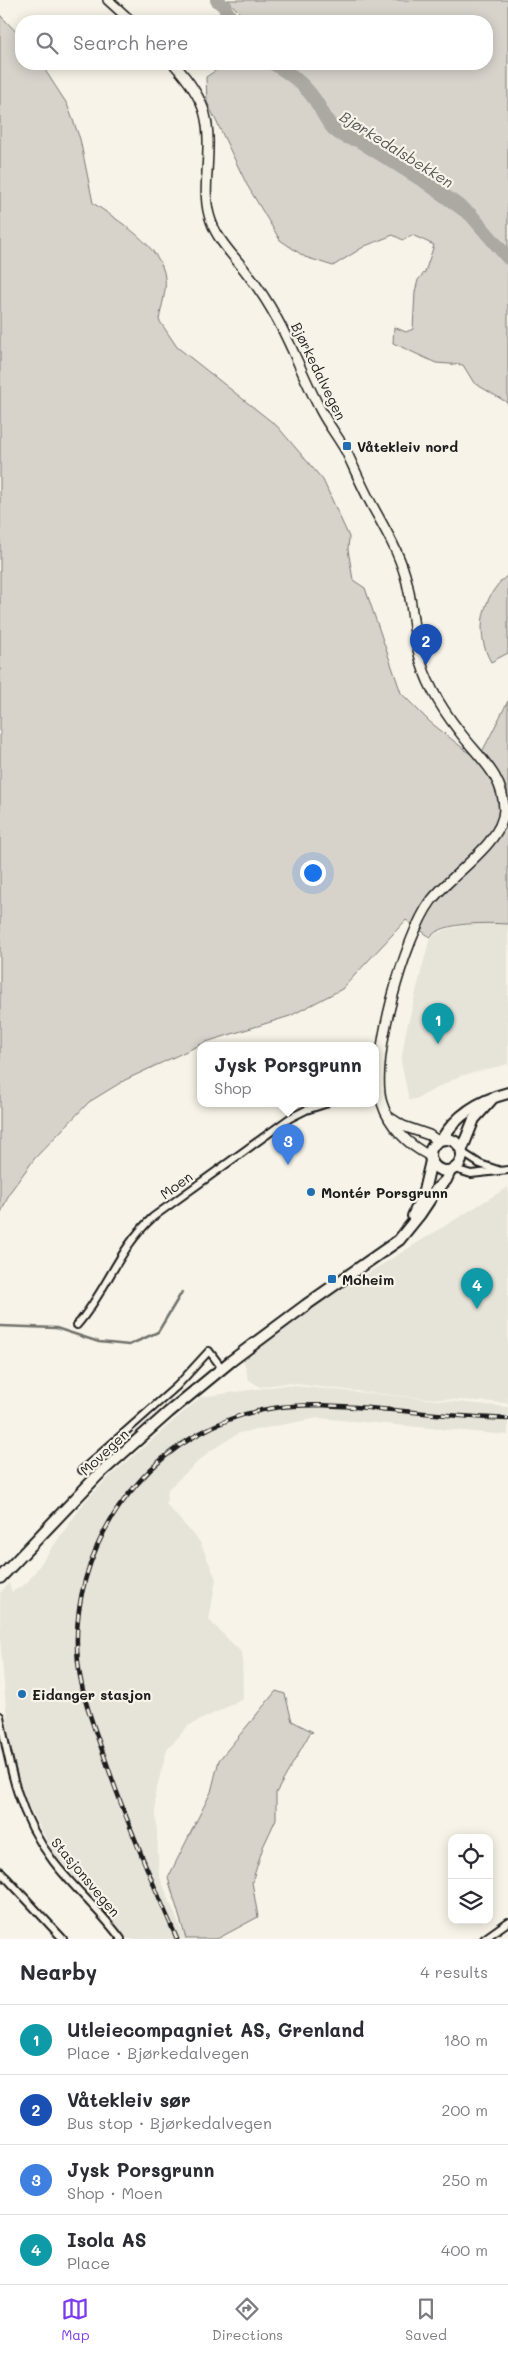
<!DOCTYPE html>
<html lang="en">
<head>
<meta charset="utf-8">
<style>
  body { margin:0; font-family:Mali,sans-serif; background:#f2f2f3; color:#2b2b33 }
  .controls { position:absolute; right:15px; bottom:15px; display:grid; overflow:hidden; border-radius:10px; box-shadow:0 2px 12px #0003 }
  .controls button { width:45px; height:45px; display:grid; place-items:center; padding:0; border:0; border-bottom:1px solid #e1e1e2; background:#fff; color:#2b2b33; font:25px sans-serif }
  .you { position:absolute; left:312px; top:872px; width:18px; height:18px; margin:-12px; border:4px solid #fff; border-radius:50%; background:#1a73e8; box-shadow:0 0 0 8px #1a73e833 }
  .badge { display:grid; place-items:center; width:32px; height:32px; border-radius:50%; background:#7c3aed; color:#fff; font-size:16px; font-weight:700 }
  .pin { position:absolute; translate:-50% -41px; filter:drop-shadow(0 1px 2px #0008) }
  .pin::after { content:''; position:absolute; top:26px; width:18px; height:15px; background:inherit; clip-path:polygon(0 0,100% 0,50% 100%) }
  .popup { position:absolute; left:197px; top:1042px; width:182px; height:65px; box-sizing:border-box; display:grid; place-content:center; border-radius:10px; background:#fff; filter:drop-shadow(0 1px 4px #0005); font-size:16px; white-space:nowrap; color:#7c7c81 }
  .popup b { font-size:19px; color:#2b2b33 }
  .popup::after { content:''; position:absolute; left:50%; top:100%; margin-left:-10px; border:10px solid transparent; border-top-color:#fff }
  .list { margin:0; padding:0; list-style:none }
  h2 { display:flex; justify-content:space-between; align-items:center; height:65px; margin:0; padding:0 20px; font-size:21px }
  h2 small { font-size:16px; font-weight:400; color:#7c7c81 }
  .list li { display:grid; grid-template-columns:32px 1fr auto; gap:15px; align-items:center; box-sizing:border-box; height:70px; padding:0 20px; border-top:1px solid #e1e1e2 }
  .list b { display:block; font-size:19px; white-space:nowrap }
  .list p { margin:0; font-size:16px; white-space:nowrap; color:#7c7c81 }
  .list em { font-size:16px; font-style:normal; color:#7c7c81 }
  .icon { flex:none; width:28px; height:28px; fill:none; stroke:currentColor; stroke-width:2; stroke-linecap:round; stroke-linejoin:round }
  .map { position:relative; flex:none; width:508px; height:1939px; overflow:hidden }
  .search { position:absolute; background:#fff; box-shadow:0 2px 12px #0003; left:15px; right:15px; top:15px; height:55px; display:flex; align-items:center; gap:12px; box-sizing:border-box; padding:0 18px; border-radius:20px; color:#7c7c81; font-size:19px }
  .sheet { height:345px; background:#fff }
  nav { display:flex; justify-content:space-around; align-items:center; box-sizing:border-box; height:70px; border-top:1px solid #e1e1e2; background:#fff; font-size:14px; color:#7c7c81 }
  nav a { display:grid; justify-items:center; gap:2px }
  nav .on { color:#7c3aed }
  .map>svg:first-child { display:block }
  .built { fill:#e6e3d9 }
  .green { fill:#d7d3cb; stroke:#7a7874 }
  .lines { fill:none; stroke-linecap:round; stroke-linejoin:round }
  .stream { stroke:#72716c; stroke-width:2.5 }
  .river { stroke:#aca9a2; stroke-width:14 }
  .street-casing { stroke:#1c1c1c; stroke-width:10 }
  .secondary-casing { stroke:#1c1c1c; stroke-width:12 }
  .primary-casing { stroke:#1c1c1c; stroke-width:14 }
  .street { stroke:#f7f3e8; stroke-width:6 }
  .secondary { stroke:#f7f3e8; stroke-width:9 }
  .primary { stroke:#f7f3e8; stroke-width:10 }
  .rail-casing { stroke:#1c1c1c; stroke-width:4.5 }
  .rail { stroke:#f7f3e8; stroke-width:2.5; stroke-dasharray:8; stroke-linecap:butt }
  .poi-dot { fill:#1f6fb2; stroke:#f7f3e8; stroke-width:2 }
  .labels { text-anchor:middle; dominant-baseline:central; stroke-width:4.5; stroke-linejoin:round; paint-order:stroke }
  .street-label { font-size:14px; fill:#1c1c1c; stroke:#f7f3e8 }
  .poi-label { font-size:14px; font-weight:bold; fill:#1c1c1c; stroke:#f7f3e8; text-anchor:start }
  .water-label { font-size:15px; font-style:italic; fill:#565452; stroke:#f7f3e8 }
</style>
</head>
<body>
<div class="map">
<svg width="508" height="1939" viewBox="0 0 508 1939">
  <rect width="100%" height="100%" fill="#f7f3e8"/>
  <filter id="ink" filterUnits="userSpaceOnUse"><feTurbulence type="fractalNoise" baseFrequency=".02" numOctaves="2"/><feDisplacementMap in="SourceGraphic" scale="10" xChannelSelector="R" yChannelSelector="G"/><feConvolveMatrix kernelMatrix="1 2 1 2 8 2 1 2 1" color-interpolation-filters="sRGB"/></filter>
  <g filter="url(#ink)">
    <g class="built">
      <polygon points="478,923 508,924 508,1064 460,1076 416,1099 409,1100 401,1062 406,1031 430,937 447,929"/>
      <polygon points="508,1187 508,1403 410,1397 286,1383 260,1387 248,1379 244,1361 313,1307"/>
      <polygon points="285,1385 508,1407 508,1435 318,1418 239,1433 210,1451 168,1489 166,1504 200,1542 216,1579 209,1620 242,1653 243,1699 188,1726 167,1750 155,1794 159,1875 185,1939 128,1939 55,1855 21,1792 13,1764 8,1729 0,1639 0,1593 9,1583 12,1592 27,1583 86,1500 108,1478 201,1397"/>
    </g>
    <g class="green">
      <polygon points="228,0 508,0 508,403 474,383 463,365 436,363 393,343 394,327 406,332 413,329 415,292 418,280 425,272 434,245 412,235 403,240 393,235 365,246 333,266 305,257 280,240 247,185 207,102 206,77 218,69 259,64 487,64 487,21 247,21"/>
      <path d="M0 15 21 37V64H41L67 104 80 139 93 203C117 220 162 246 165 278 167 290 161 308 159 320L177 347 277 426 323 480 349 537 348 549 353 580 365 588 401 693 430 722 469 753 482 752 508 701V924C489 923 443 921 430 937L406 920 342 989 290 1016 206 1042 125 1080 89 1102 35 1158 10 1192 0 1215Z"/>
      <path d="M508 575V653L491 662C474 633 482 595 508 575Z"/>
      <polygon points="276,1691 285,1694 292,1721 313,1732 310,1733 276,1793 276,1819 263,1847 252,1882 258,1917 217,1939 186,1939 168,1878 211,1792 219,1760"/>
    </g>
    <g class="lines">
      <polyline class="stream" points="0,1326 56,1328 99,1342 129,1345 158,1332 182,1292"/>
      <g class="river">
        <polyline points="217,0 224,6 232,21"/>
        <path d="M274 64C286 71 299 80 308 91 327 111 324 135 358 140L427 183 471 215 508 258"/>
      </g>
      <g class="street-casing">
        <g id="street">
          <polyline points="463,1153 480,1164 498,1170"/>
          <polyline points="455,1169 471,1174 508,1170"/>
          <path d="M77 1325C107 1290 118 1249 153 1217L290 1118 306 1110 325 1104"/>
          <polyline points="82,1470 177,1386 209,1351 222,1368"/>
          <path d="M0 1716C10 1771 19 1816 53 1861 74 1889 101 1911 121 1939"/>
          <polyline points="0,1871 63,1939"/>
          <polyline points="484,1939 508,1922"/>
        </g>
      </g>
      <g class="secondary-casing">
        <g id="secondary">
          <polyline points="108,0 131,21"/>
          <path d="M174 64C209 103 210 121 207 172 206 189 205 205 211 221 218 241 234 256 246 272 258 287 268 302 277 319 293 348 304 379 320 409 327 423 338 437 346 451 355 470 363 489 373 507 385 529 398 551 405 575 413 601 412 628 419 654 425 682 442 709 459 731 478 757 504 775 504 810 503 843 450 875 431 901 405 936 369 1061 382 1103 389 1126 408 1145 430 1156"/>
          <polyline points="389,1117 403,1126 429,1135 438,1141"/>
        </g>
      </g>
      <g class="primary-casing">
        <g id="primary">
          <circle cx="446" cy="1155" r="16"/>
          <path d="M442 1139C457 1114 481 1100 508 1093"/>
          <polyline points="462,1149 474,1119 491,1100"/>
          <polyline points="413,1216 423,1195 431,1161"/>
          <polyline points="0,1578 98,1475 169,1412 231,1361 306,1305 399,1240 420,1214 436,1190 446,1180 450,1171"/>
        </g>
      </g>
      <use href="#street" class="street"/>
      <use href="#secondary" class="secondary"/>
      <use href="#primary" class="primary"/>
      <g class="rail-casing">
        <path id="rail" d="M177 1939C153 1884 129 1828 109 1770 100 1743 88 1715 82 1686 66 1615 89 1538 137 1484 170 1445 222 1415 274 1408 313 1402 353 1407 393 1410 431 1414 470 1417 508 1419"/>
      </g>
      <use href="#rail" class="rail"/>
    </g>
  </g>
  <g class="poi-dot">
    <rect x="342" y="441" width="10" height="10" rx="2.5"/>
    <circle cx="311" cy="1192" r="5"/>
    <rect x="327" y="1274" width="10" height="10" rx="2.5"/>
    <circle cx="22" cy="1694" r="5"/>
  </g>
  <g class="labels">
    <g class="street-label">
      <text transform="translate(319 371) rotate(64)">Bjørkedalvegen</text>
      <text transform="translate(176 1185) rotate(-36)">Moen</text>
      <text transform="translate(104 1452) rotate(-43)">Movegen</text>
      <text transform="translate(86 1877) rotate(50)">Stasjonsvegen</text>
    </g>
    <g class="poi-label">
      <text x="357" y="446">Våtekleiv nord</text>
      <text x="321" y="1192">Montér Porsgrunn</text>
      <text x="342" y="1279">Moheim</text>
      <text x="32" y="1694">Eidanger stasjon</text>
    </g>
    <g class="water-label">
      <text transform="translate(397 149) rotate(32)">Bjørkedalsbekken</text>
    </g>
  </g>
</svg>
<div class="controls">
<button><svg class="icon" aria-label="locate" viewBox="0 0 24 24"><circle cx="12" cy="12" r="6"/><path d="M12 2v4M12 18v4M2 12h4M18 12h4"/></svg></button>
<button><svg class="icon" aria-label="layers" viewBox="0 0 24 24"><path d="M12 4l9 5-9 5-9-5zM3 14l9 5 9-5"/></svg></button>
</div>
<div class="you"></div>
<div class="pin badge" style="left:438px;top:1044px;background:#0f9aa8">1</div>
<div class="pin badge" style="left:426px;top:665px;background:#1a4fb4">2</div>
<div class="pin badge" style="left:288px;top:1165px;background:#3f7fe0">3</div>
<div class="popup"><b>Jysk Porsgrunn</b>Shop</div>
<div class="pin badge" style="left:477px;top:1309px;background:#0f9aa8">4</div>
<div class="search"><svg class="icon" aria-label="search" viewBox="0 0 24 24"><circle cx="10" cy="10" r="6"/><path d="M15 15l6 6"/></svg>Search here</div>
</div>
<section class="sheet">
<h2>Nearby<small>4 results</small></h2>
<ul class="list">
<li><span class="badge" style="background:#0f9aa8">1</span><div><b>Utleiecompagniet AS, Grenland</b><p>Place · Bjørkedalvegen</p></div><em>180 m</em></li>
<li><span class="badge" style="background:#1a4fb4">2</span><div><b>Våtekleiv sør</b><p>Bus stop · Bjørkedalvegen</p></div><em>200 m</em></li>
<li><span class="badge" style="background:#3f7fe0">3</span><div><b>Jysk Porsgrunn</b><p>Shop · Moen</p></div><em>250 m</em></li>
<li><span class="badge" style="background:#0f9aa8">4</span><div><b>Isola AS</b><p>Place</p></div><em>400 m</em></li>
</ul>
</section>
<nav>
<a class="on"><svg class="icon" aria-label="map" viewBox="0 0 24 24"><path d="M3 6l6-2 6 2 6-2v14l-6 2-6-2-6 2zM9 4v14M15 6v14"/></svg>Map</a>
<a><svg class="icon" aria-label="directions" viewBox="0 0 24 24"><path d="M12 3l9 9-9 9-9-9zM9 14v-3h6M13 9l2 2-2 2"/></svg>Directions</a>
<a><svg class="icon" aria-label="saved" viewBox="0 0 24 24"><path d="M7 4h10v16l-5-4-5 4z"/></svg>Saved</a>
</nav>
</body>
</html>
